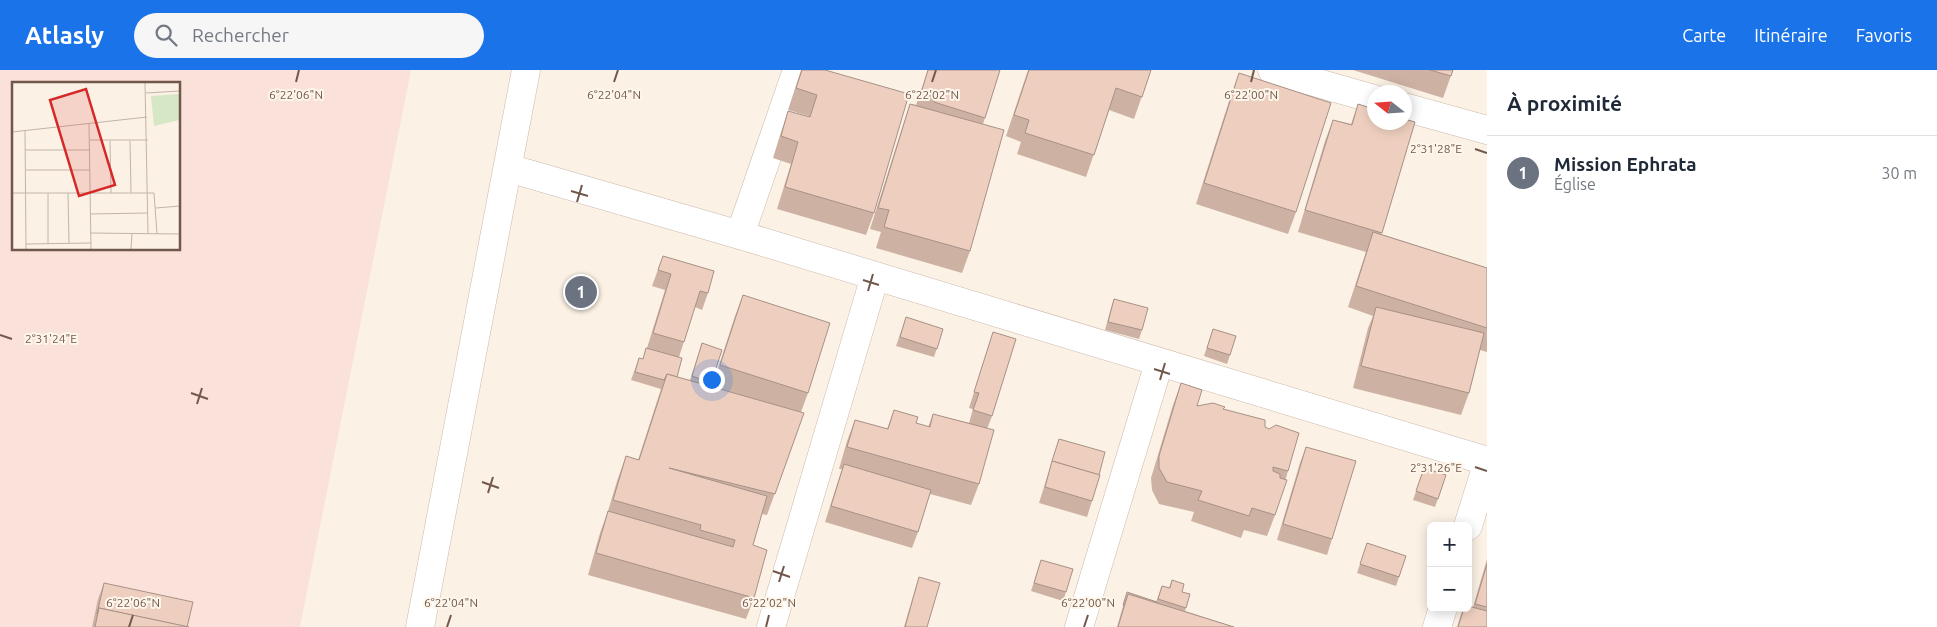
<!DOCTYPE html>
<html lang="fr">
<head>
<meta charset="utf-8">
<style>
  body { margin:0; font-family:Ubuntu,sans-serif; background:#f6f6f7; color:#1f2937 }
  .controls { position:absolute; right:15px; bottom:15px; display:grid; overflow:hidden; border-radius:8px; box-shadow:0 2px 12px #0003 }
  .controls button { width:45px; height:45px; display:grid; place-items:center; padding:0; border:0; border-bottom:1px solid #e0e1e3; background:#fff; color:#1f2937; font:25px sans-serif }
  .compass { position:absolute; left:1367px; top:15px; width:45px; height:45px; border-radius:50%; background:#fff; box-shadow:0 2px 12px #0003; rotate:287deg }
  .you { position:absolute; left:711px; top:309px; width:18px; height:18px; margin:-12px; border:4px solid #fff; border-radius:50%; background:#1a73e8; box-shadow:0 0 0 8px #1a73e833 }
  .badge { display:grid; place-items:center; width:32px; height:32px; border-radius:50%; background:#1a73e8; color:#fff; font-size:16px; font-weight:700 }
  .pin { position:absolute; translate:-50% -50%; border:2px solid #fff; box-shadow:0 1px 5px #0006 }
  .list { margin:0; padding:0; list-style:none }
  h2 { display:flex; justify-content:space-between; align-items:center; height:65px; margin:0; padding:0 20px; font-size:21px }
  h2 small { font-size:16px; font-weight:400; color:#747a83 }
  .list li { display:grid; grid-template-columns:32px 1fr auto; gap:15px; align-items:center; box-sizing:border-box; height:75px; padding:0 20px; border-top:1px solid #e0e1e3 }
  .list b { display:block; font-size:19px; white-space:nowrap }
  .list p { margin:0; font-size:16px; white-space:nowrap; color:#747a83 }
  .list em { font-size:16px; font-style:normal; color:#747a83 }
  .icon { flex:none; width:28px; height:28px; fill:none; stroke:currentColor; stroke-width:2; stroke-linecap:round; stroke-linejoin:round }
  .map { position:relative; flex:none; width:1487px; height:557px; overflow:hidden }
  header { display:flex; align-items:center; gap:30px; box-sizing:border-box; height:70px; padding:0 25px; background:#1a73e8; color:#fff }
  header strong { font-size:24px }
  nav { display:flex; gap:28px; margin-inline-start:auto; font-size:18px }
  .search { width:350px; height:45px; background:#f6f6f7; display:flex; align-items:center; gap:12px; box-sizing:border-box; padding:0 18px; border-radius:28px; color:#747a83; font-size:19px }
  main { display:flex }
  aside { flex:1; background:#fff }
  .map>svg:first-child { display:block }
  .commercial { fill:#fae2da; fill-rule:evenodd }
  .lines { fill:none; stroke-linecap:round; stroke-linejoin:round }
  .minor-casing { stroke:#ccb9ac; stroke-width:29 }
  .minor { stroke:#fff; stroke-width:28 }
  .wall { fill:#cdb2a4 }
  .building { fill:#eecfbf; stroke:#a79186 }
  .ticks { fill:none; stroke:#72584c; stroke-width:2 }
  .inset-road { fill:none; stroke:#c4b4a8; stroke-width:1 }
  .view { fill:#d62828; fill-opacity:0.15; stroke:#d62828; stroke-width:2.5 }
  .inset-edge { fill:none; stroke:#72584c; stroke-width:2.5 }
  .ticks-label { font-size:12px; text-anchor:middle; fill:#72584c; stroke:#fef6eb; stroke-width:4; stroke-linejoin:round; paint-order:stroke }
</style>
</head>
<body>
<header>
<strong>Atlasly</strong>
<div class="search"><svg class="icon" aria-label="search" viewBox="0 0 24 24"><circle cx="10" cy="10" r="6"/><path d="M15 15l6 6"/></svg>Rechercher</div>
<nav><a>Carte</a><a>Itinéraire</a><a>Favoris</a></nav>
</header>
<main>
<div class="map">
<svg width="1487" height="557" viewBox="0 0 1487 557">
  <rect width="100%" height="100%" fill="#fbf1e5"/>
  <path class="commercial" d="M0 0H411L300 557H0ZM14 14H179V179H14Z"/>
  <g class="lines">
    <g class="minor-casing">
      <g id="minor">
        <polyline points="1272,0 1374,29"/>
        <polyline points="1404,37 1487,60"/>
        <polyline points="508,98 740,165 1487,391"/>
        <polyline points="740,165 797,0"/>
        <polyline points="1468,456 1487,395"/>
        <polyline points="420,557 526,0"/>
        <polyline points="771,557 875,206"/>
        <polyline points="1079,557 1159,293"/>
        <polyline points="1437,557 1443,538"/>
      </g>
    </g>
    <use href="#minor" class="minor"/>
  </g>
  <g class="wall">
    <polygon points="801,0 825,0 874,143 866,165 777,139 791,94 773,88 781,62 788,41 809,47 809,46 788,40"/>
    <polygon points="928,0 1000,0 983,54 970,181 962,203 876,178 881,162 870,159 903,55 910,34 916,35"/>
    <polygon points="1028,0 1151,0 1134,49 1109,40 1086,107 1017,84 1021,72 1006,66"/>
    <polygon points="1353,0 1453,0 1443,28"/>
    <polygon points="1239,3 1296,142 1288,164 1196,134 1231,25"/>
    <polygon points="1358,34 1415,52 1381,164 1487,198 1487,282 1480,280 1469,323 1461,345 1353,318 1368,258 1373,246 1348,237 1366,182 1298,162 1325,71 1333,50 1351,54"/>
    <polygon points="663,186 708,223 702,240 695,237 679,287 677,307 690,310 702,273 722,280 710,316 712,317 735,246 743,225 808,323 801,342 804,343 767,445 762,444 753,475 754,528 746,549 588,505 600,463 608,441 618,408 626,386 638,390 661,319 631,310 639,288 643,289 647,278 665,220 652,216"/>
    <polygon points="1114,229 1142,260 1139,269 1105,260 1111,238"/>
    <polygon points="906,247 943,259 934,287 896,276"/>
    <polygon points="1213,259 1230,285 1227,294 1204,286"/>
    <polygon points="993,262 992,346 987,359 979,414 971,435 930,424 918,462 912,478 825,452 842,399 839,399 847,371 855,350 887,359 894,340 916,353 928,357 933,344 969,353 973,339 969,338"/>
    <polygon points="1181,313 1197,336 1224,339 1265,357 1288,401 1275,445 1267,466 1244,460 1241,468 1191,451 1194,442 1159,434 1152,420 1151,408 1173,335"/>
    <polygon points="1059,369 1099,405 1092,431 1087,447 1039,433"/>
    <polygon points="1306,377 1332,469 1327,485 1277,470 1300,393"/>
    <polygon points="1424,398 1446,405 1435,437 1413,430"/>
    <polygon points="1367,473 1406,486 1396,516 1357,503"/>
    <polygon points="1487,489 1487,557 1457,557 1463,538 1473,537"/>
    <polygon points="1041,490 1066,522 1063,531 1031,521"/>
    <polygon points="919,507 927,557 904,557 914,523"/>
    <polygon points="1172,510 1182,522 1190,524 1185,541 1234,557 1117,557 1127,522 1156,532 1162,516 1169,518"/>
    <polygon points="104,513 187,557 189,557 92,557 98,529"/>
  </g>
  <g class="building">
    <polygon points="802,0 825,0 909,24 874,143 785,117 798,72 781,66 788,41 810,47 817,25 796,18"/>
    <polygon points="928,0 1000,0 985,48 934,32 936,27 921,23"/>
    <polygon points="1029,0 1151,0 1142,27 1116,18 1094,85 1025,63 1029,50 1014,45"/>
    <polygon points="1430,0 1453,0 1451,6"/>
    <polygon points="1239,3 1331,33 1296,142 1204,113"/>
    <polygon points="910,34 1004,60 970,181 884,157 889,140 878,138"/>
    <polygon points="1358,34 1374,39 1374,52 1404,52 1404,49 1415,52 1382,163 1305,140 1333,50 1352,55"/>
    <polygon points="1373,162 1487,198 1487,258 1356,216"/>
    <polygon points="663,186 714,201 708,223 700,221 684,272 653,263 671,204 658,200"/>
    <polygon points="743,225 830,253 808,323 720,295"/>
    <polygon points="1114,229 1148,238 1142,260 1108,252"/>
    <polygon points="1376,237 1484,263 1469,323 1361,296"/>
    <polygon points="906,247 943,259 937,279 900,267"/>
    <polygon points="1213,259 1236,266 1230,285 1207,278"/>
    <polygon points="993,262 1016,269 992,346 973,340 979,323 974,322"/>
    <polygon points="702,273 722,280 711,313 692,306"/>
    <polygon points="646,278 682,288 677,307 667,304 664,310 635,302 639,288 643,289"/>
    <polygon points="667,304 804,343 775,424 669,398 767,426 753,475 767,480 754,528 596,483 608,441 733,477 735,470 700,460 701,455 613,430 626,386 639,390"/>
    <polygon points="1181,313 1202,320 1197,336 1213,333 1225,337 1223,339 1265,350 1265,357 1269,359 1276,355 1299,363 1288,401 1273,397 1273,401 1280,404 1280,408 1287,410 1275,445 1252,438 1249,446 1198,430 1202,421 1167,412 1159,398 1159,386"/>
    <polygon points="894,340 918,347 916,353 930,357 933,344 994,360 979,414 847,377 855,350 888,359"/>
    <polygon points="1059,369 1105,382 1099,405 1052,391"/>
    <polygon points="1306,377 1356,391 1332,469 1283,454"/>
    <polygon points="1052,391 1100,405 1092,431 1045,417"/>
    <polygon points="844,394 931,420 918,462 831,436"/>
    <polygon points="1424,398 1446,405 1438,429 1416,421"/>
    <polygon points="1367,473 1406,486 1399,507 1360,494"/>
    <polygon points="1041,490 1073,499 1066,522 1034,513"/>
    <polygon points="1487,494 1487,537 1475,534"/>
    <polygon points="919,507 940,513 927,557 905,557"/>
    <polygon points="1172,510 1184,514 1182,522 1190,524 1186,538 1158,529 1162,516 1170,518"/>
    <polygon points="104,513 193,532 187,557 99,538 97,544"/>
    <polygon points="1127,522 1157,532 1157,533 1128,524 1124,536 1123,535"/>
    <polygon points="1128,524 1234,557 1118,557"/>
    <polygon points="1468,536 1487,541 1487,557 1458,557 1464,538 1468,538"/>
    <polygon points="99,538 189,557 95,557"/>
  </g>
  <path class="ticks" d="M296 12 299 0M614 12 618 0M932 12 936 0M1251 12 1254 0M1475 79 1487 83M571 121 588 126M577 132 582 115M863 210 879 215M868 221 873 204M0 265 12 269M1154 299 1170 304M1160 310 1165 293M191 323 208 329M197 334 202 318M1475 397 1487 401M482 412 499 418M488 423 493 407M773 501 790 507M779 512 784 496M129 557 133 545M447 557 451 545M766 557 769 545M1084 557 1088 545"/>
  <g transform="translate(12 12)">
    <rect width="168" height="168" fill="#fbf1e5"/>
    <path d="M167 12V38L142 44 139 14Z" fill="#d5e7c5"/>
    <path class="inset-road" d="M133 1 136 152M134 11 168 9M77 42 79 167M13 49 14 167M0 50 135 35M78 58H136M98 59 99 111M118 59 119 111M13 68H77M13 88H78M0 111H142L145 152M36 111V162M56 111 57 161M144 126 168 124M78 132 135 131M78 151 168 152M14 162 79 161M119 167 120 152"/>
    <path class="view" d="M74 7 103 103 67 114 38 18Z"/>
    <rect width="168" height="168" class="inset-edge"/>
  </g>
  <g class="ticks-label">
    <text x="296" y="29">6°22'06"N</text>
    <text x="614" y="29">6°22'04"N</text>
    <text x="932" y="29">6°22'02"N</text>
    <text x="1251" y="29">6°22'00"N</text>
    <text x="1436" y="83">2°31'28"E</text>
    <text x="51" y="273">2°31'24"E</text>
    <text x="1436" y="402">2°31'26"E</text>
    <text x="133" y="537">6°22'06"N</text>
    <text x="451" y="537">6°22'04"N</text>
    <text x="769" y="537">6°22'02"N</text>
    <text x="1088" y="537">6°22'00"N</text>
  </g>
</svg>
<div class="controls">
<button>+</button>
<button>−</button>
</div>
<svg class="compass" viewBox="-18 -18 36 36"><path d="M0-13l5 13h-10z" fill="#e53935"/><path d="M0 13l5-13h-10z" fill="#747a83"/></svg>
<div class="you"></div>
<div class="pin badge" style="left:581px;top:222px;background:#6b7280">1</div>
</div>
<aside>
<h2>À proximité<small></small></h2>
<ul class="list">
<li><span class="badge" style="background:#6b7280">1</span><div><b>Mission Ephrata</b><p>Église</p></div><em>30 m</em></li>
</ul>
</aside>
</main>
</body>
</html>
